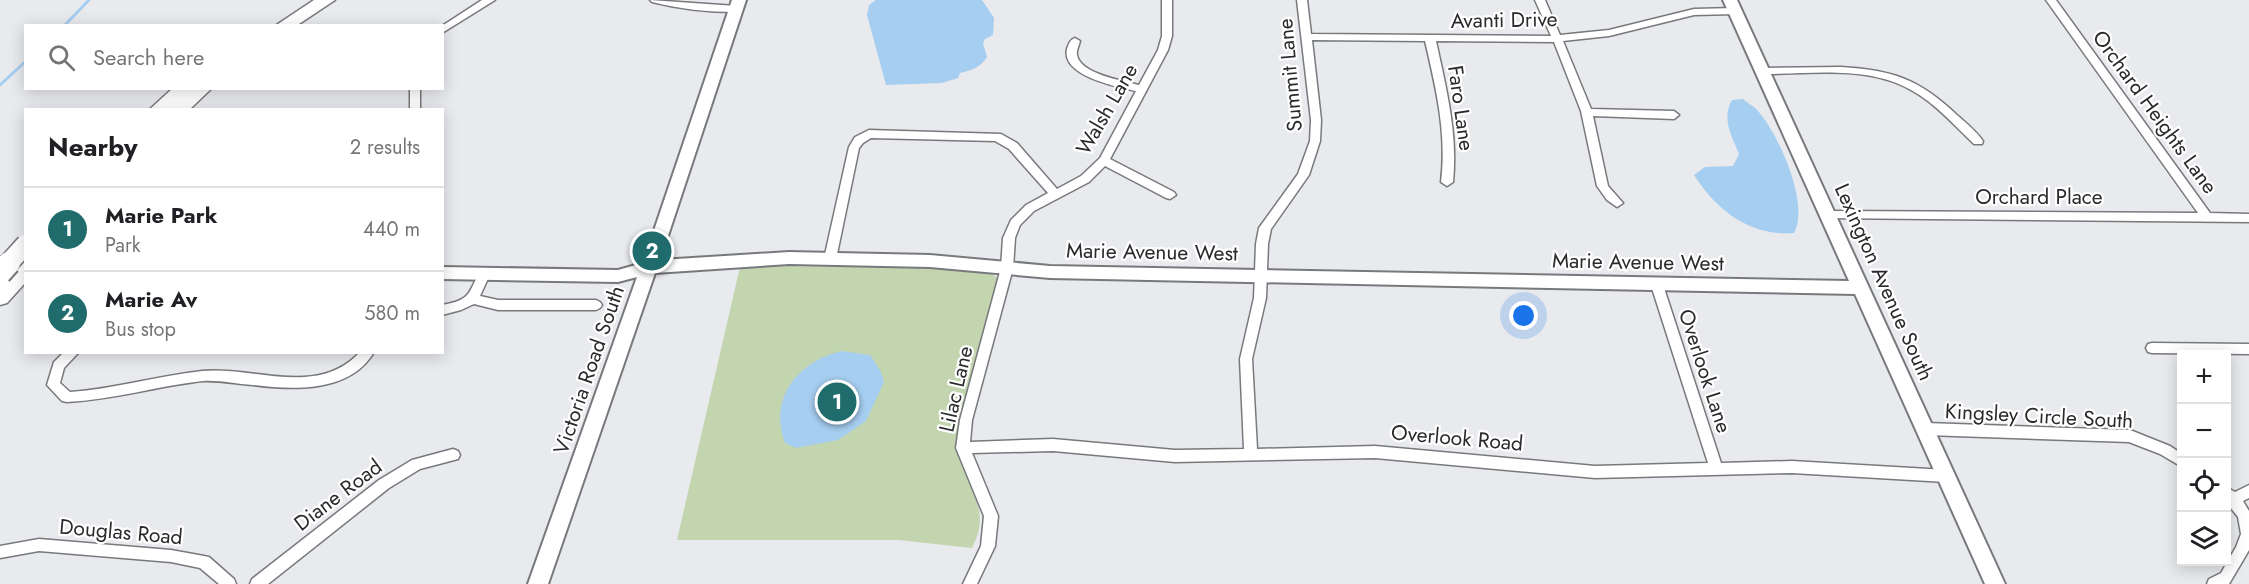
<!DOCTYPE html>
<html lang="en">
<head>
<meta charset="utf-8">
<style>
  body { margin:0; font-family:Jost,sans-serif; background:#f2f2f2; color:#202124 }
  .controls { position:absolute; right:18px; bottom:18px; display:grid; overflow:hidden; border-radius:0px; box-shadow:0 3px 15px #0003 }
  .controls button { width:54px; height:54px; display:grid; place-items:center; padding:0; border:0; border-bottom:2px solid #e0e0e0; background:#fff; color:#202124; font:30px sans-serif }
  .you { position:absolute; left:1524px; top:316px; width:21px; height:21px; margin:-15px; border:4px solid #fff; border-radius:50%; background:#1a73e8; box-shadow:0 0 0 9px #1a73e833 }
  .badge { display:grid; place-items:center; width:39px; height:39px; border-radius:50%; background:#206c6d; color:#fff; font-size:20px; font-weight:700 }
  .pin { position:absolute; translate:-50% -50%; border:3px solid #fff; box-shadow:0 2px 6px #0006 }
  .list { margin:0; padding:0; list-style:none }
  h2 { display:flex; justify-content:space-between; align-items:center; height:78px; margin:0; padding:0 24px; font-size:26px }
  h2 small { font-size:20px; font-weight:400; color:#757577 }
  .list li { display:grid; grid-template-columns:39px 1fr auto; gap:18px; align-items:center; box-sizing:border-box; height:84px; padding:0 24px; border-top:2px solid #e0e0e0 }
  .list b { display:block; font-size:22px; white-space:nowrap }
  .list p { margin:0; font-size:20px; white-space:nowrap; color:#757577 }
  .list em { font-size:20px; font-style:normal; color:#757577 }
  .icon { flex:none; width:33px; height:33px; fill:none; stroke:currentColor; stroke-width:2; stroke-linecap:round; stroke-linejoin:round }
  .map { position:relative; flex:none; width:2249px; height:584px; overflow:hidden }
  .search { position:absolute; background:#fff; box-shadow:0 3px 15px #0003; left:24px; top:24px; width:420px; height:66px; display:flex; align-items:center; gap:15px; box-sizing:border-box; padding:0 21px; border-radius:0px; color:#757577; font-size:22px }
  .panel { position:absolute; background:#fff; box-shadow:0 3px 15px #0003; left:24px; top:108px; width:420px; height:246px; border-radius:0px }
  .map>svg:first-child { display:block }
  .green { fill:#c3d5ae }
  .water { fill:#a6cef0 }
  .lines { fill:none; stroke-linecap:round; stroke-linejoin:round }
  .stream { stroke:#a6cef0; stroke-width:3 }
  .street-casing { stroke:#78797d; stroke-width:3 }
  .secondary-casing { stroke:#78797d; stroke-width:4 }
  .highway-casing { stroke:#78797d; stroke-width:3 }
  .street { fill:#fff; fill-rule:evenodd }
  .secondary { fill:#fff; fill-rule:evenodd }
  .highway { fill:#fff; fill-rule:evenodd }
  .highway-bridge-far1-casing { stroke:#78797d; stroke-width:22; stroke-linecap:butt }
  .highway-bridge-casing { stroke:#78797d; stroke-width:26; stroke-linecap:butt }
  .highway-bridge-far1 { stroke:#fff; stroke-width:19 }
  .highway-bridge { stroke:#fff; stroke-width:22 }
  .labels { text-anchor:middle; dominant-baseline:central; stroke-width:4.5; stroke-linejoin:round; paint-order:stroke }
  .street-label { font-size:21px; fill:#292a2b; stroke:#fff }
</style>
</head>
<body>
<div class="map">
<svg width="2249" height="584" viewBox="0 0 2249 584">
  <rect width="100%" height="100%" fill="#e8eaee"/>
  <path class="green" d="M778 266 936 268 990 273 998 278 957 435C958 444 958 454 961 463 973 496 990 513 972 548L899 540H677L740 267Z"/>
  <g class="water">
    <path d="M876 0H982L994 18 993 35 985 39 983 43 987 57C980 68 972 70 960 73L958 78 942 83 886 85 867 15 869 5Z"/>
    <path d="M1743 99C1747 103 1754 106 1758 111 1779 135 1810 204 1794 233 1751 237 1716 210 1694 175L1705 167 1733 166 1739 154C1732 136 1721 119 1732 100Z"/>
    <path d="M842 351 870 355 881 372 884 382 866 421 838 440 796 448 785 443C768 398 798 361 842 351Z"/>
  </g>
  <g class="lines">
    <g class="stream">
      <polyline points="64,26 89,0"/>
      <polyline points="0,85 26,61"/>
    </g>
    <g class="street-casing">
      <g id="street">
        <polygon points="482,0 495,0 442,33 442,26"/>
        <path d="M650 0 736 6 741 9 736 12C707 12 680 9 652 2Z"/>
        <path d="M1162 0H1172V36L1168 50 1110 159 1174 192 1176 195 1170 199 1166 198 1105 166 1089 182 1034 211 1020 225 1015 238 1013 268 972 420 970 442 1053 439 1175 450 1244 449 1240 359 1254 298 1256 244 1259 228 1298 174 1310 141 1311 120 1297 0H1307L1311 34 1551 36 1535 0H1545L1560 35 1609 30 1694 9 1735 8 1740 11 1735 14 1694 15 1609 36 1563 41 1591 109 1674 111 1679 115 1674 119 1593 116 1608 186 1623 203 1617 207 1607 200 1597 186 1581 111 1554 42 1436 41C1446 88 1458 133 1453 182L1447 186 1441 182C1447 133 1436 88 1425 41L1312 40 1321 120 1320 141 1309 175 1271 229 1268 244 1266 298 1252 359 1257 449 1375 446 1595 466 1708 463 1651 285 1653 282H1661L1663 285 1721 463 1792 461 1946 470 1951 472 1953 476 1951 480 1946 482 1792 473 1595 478 1375 458 1175 462 1053 451 972 453 998 516 995 546 977 584H963L981 546 984 516 956 448 960 420 1001 268 1003 238 1011 220 1026 205 1048 193 1009 149 995 141 871 138 863 143 859 148 836 259 830 263 824 259 849 147 855 137 869 130 1001 134 1017 143 1057 189 1081 176 1100 158 1136 91C1118 87 1061 76 1067 49 1069 43 1070 40 1075 38L1080 41C1079 46 1076 50 1077 55 1080 74 1124 81 1139 85L1158 50 1162 36Z"/>
        <polygon points="2046,0 2056,0 2210,213 2249,214 2249,222 1824,218 1822,215 1828,211 2198,213"/>
        <path d="M1841 67C1893 70 1919 79 1957 115 1966 123 1976 131 1983 141L1982 144H1974C1954 125 1935 103 1911 90 1868 65 1810 74 1762 74L1757 71 1762 68Z"/>
        <rect x="410" y="88" width="10" height="22"/>
        <path d="M484 269 490 274 480 296 498 300H596L600 302 602 305 600 308 596 310H498L474 304 461 310 442 315V305C471 300 468 294 480 271Z"/>
        <polygon points="2152,343 2249,344 2249,354 2152,353 2148,352 2146,348 2148,344"/>
        <path d="M64 352H79L64 368 60 383 70 392C114 389 157 376 202 371 254 366 318 398 360 352H374C350 393 293 390 253 385 236 384 219 380 203 381 157 386 113 400 67 402L62 401 47 385 54 362Z"/>
        <polygon points="1926,423 2130,430 2170,446 2182,454 2182,467 2160,454 2129,442 1926,435 1921,433 1919,429 1921,425"/>
        <polygon points="453,449 458,451 460,455 458,459 420,469 389,488 268,584 250,584 252,579 379,480 412,460"/>
        <polygon points="2249,485 2249,498 2243,501 2249,511 2249,550 2229,584 2207,584 2209,579 2221,573 2236,547 2241,534 2238,517 2226,502 2226,487 2235,492"/>
        <polygon points="39,539 171,550 204,556 209,557 234,579 236,584 219,584 200,568 171,562 39,551 0,558 0,546"/>
      </g>
    </g>
    <g class="secondary-casing">
      <polygon id="secondary" points="732,0 746,0 660,260 789,252 930,255 1050,266 1849,281 1723,0 1737,0 2005,584 1985,584 1855,294 1050,278 930,267 789,264 655,273 548,584 528,584 637,277 618,282 442,279 442,267 618,270 643,263"/>
    </g>
    <g class="highway-casing">
      <g id="highway">
        <polygon points="314,0 335,0 296,26 275,26"/>
        <polygon points="173,88 212,88 189,110 149,110"/>
        <polygon points="26,259 26,282 7,303 0,305 0,283 19,261"/>
      </g>
    </g>
    <use href="#street" class="street"/>
    <use href="#secondary" class="secondary"/>
    <use href="#highway" class="highway"/>
    <g class="highway-bridge-far1-casing">
      <polyline id="highway-bridge-far1" points="7,265 26,244"/>
    </g>
    <g class="highway-bridge-casing">
      <polyline id="highway-bridge" points="0,273 9,263"/>
    </g>
    <use href="#highway-bridge-far1" class="highway-bridge-far1"/>
    <use href="#highway-bridge" class="highway-bridge"/>
  </g>
  <g class="labels">
    <g class="street-label">
      <text transform="translate(1504 20) rotate(-1)">Avanti Drive</text>
      <text transform="translate(1290 75) rotate(-95)">Summit Lane</text>
      <text transform="translate(1461 108) rotate(82)">Faro Lane</text>
      <text transform="translate(1107 109) rotate(-60)">Walsh Lane</text>
      <text transform="translate(2155 112) rotate(54)">Orchard Heights Lane</text>
      <text x="2039" y="197">Orchard Place</text>
      <text transform="translate(1152 252) rotate(1)">Marie Avenue West</text>
      <text transform="translate(1638 262) rotate(1)">Marie Avenue West</text>
      <text transform="translate(1884 282) rotate(66)">Lexington Avenue South</text>
      <text transform="translate(589 370) rotate(-71)">Victoria Road South</text>
      <text transform="translate(1705 371) rotate(72)">Overlook Lane</text>
      <text transform="translate(956 389) rotate(-77)">Lilac Lane</text>
      <text transform="translate(2039 416) rotate(3)">Kingsley Circle South</text>
      <text transform="translate(1457 438) rotate(5)">Overlook Road</text>
      <text transform="translate(338 495) rotate(-37)">Diane Road</text>
      <text transform="translate(121 532) rotate(5)">Douglas Road</text>
    </g>
  </g>
</svg>
<div class="controls">
<button>+</button>
<button>−</button>
<button><svg class="icon" aria-label="locate" viewBox="0 0 24 24"><circle cx="12" cy="12" r="6"/><path d="M12 2v4M12 18v4M2 12h4M18 12h4"/></svg></button>
<button><svg class="icon" aria-label="layers" viewBox="0 0 24 24"><path d="M12 4l9 5-9 5-9-5zM3 14l9 5 9-5"/></svg></button>
</div>
<div class="you"></div>
<div class="pin badge" style="left:837px;top:402px">1</div>
<div class="pin badge" style="left:652px;top:251px">2</div>
<div class="search"><svg class="icon" aria-label="search" viewBox="0 0 24 24"><circle cx="10" cy="10" r="6"/><path d="M15 15l6 6"/></svg>Search here</div>
<section class="panel">
<h2>Nearby<small>2 results</small></h2>
<ul class="list">
<li><span class="badge">1</span><div><b>Marie Park</b><p>Park</p></div><em>440 m</em></li>
<li><span class="badge">2</span><div><b>Marie Av</b><p>Bus stop</p></div><em>580 m</em></li>
</ul>
</section>
</div>
</body>
</html>
